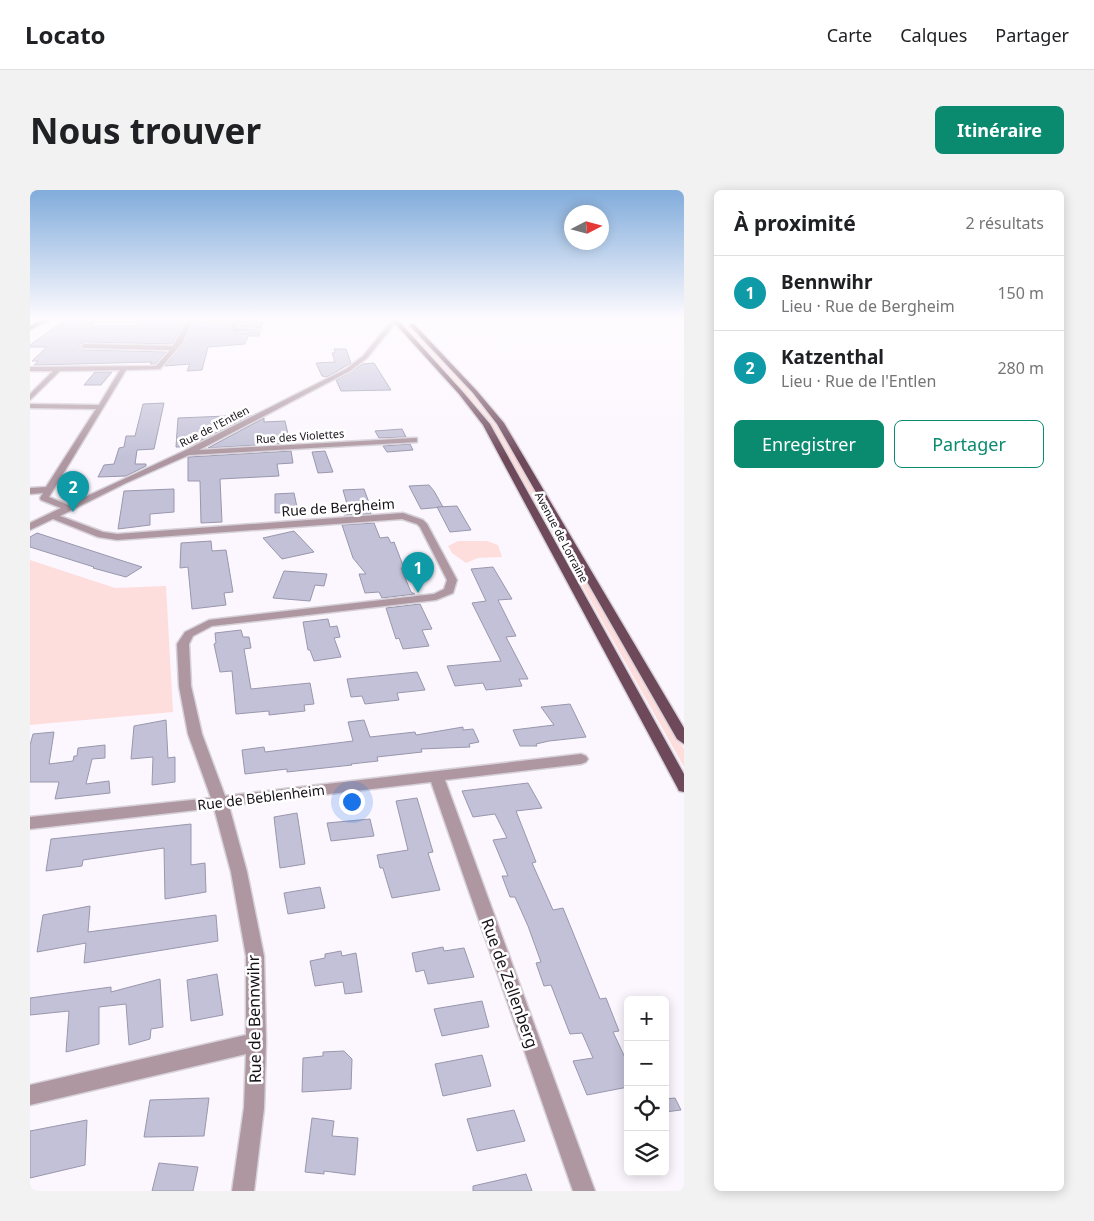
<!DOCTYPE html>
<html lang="fr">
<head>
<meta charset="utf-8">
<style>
  body { margin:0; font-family:"Noto Sans",sans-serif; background:#f2f2f2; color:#202124 }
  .controls { position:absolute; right:15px; bottom:15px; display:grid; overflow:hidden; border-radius:8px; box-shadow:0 2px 12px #0003 }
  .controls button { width:45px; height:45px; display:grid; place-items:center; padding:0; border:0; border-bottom:1px solid #e0e0e0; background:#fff; color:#202124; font:25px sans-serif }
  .compass { position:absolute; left:534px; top:15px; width:45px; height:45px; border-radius:50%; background:#fff; box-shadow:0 2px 12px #0003; rotate:84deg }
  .you { position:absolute; left:321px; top:611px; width:18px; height:18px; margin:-12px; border:4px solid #fff; border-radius:50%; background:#1a73e8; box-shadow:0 0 0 8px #1a73e833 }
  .badge { display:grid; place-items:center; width:32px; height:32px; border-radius:50%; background:#0a8b70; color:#fff; font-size:16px; font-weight:700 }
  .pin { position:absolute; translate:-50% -41px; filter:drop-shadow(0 1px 2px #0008) }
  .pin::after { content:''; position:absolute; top:26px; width:18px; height:15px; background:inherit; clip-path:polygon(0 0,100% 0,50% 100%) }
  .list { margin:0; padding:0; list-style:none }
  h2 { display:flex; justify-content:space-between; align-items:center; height:65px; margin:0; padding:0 20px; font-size:21px }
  h2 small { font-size:16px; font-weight:400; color:#757577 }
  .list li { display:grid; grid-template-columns:32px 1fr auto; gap:15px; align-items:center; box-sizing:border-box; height:75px; padding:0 20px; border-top:1px solid #e0e0e0 }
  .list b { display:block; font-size:19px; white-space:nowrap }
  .list p { margin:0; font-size:16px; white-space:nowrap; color:#757577 }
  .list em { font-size:16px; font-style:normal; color:#757577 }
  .actions { display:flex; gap:10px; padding:15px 20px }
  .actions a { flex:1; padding:11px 0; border:1px solid #0a8b70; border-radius:8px; text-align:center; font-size:18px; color:#0a8b70 }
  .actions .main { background:#0a8b70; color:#fff }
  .icon { flex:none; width:28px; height:28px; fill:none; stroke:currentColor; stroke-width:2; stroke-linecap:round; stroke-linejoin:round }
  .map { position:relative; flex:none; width:654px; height:1001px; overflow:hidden; border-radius:8px }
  header { display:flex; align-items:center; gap:30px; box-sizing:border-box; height:70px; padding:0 25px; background:#fff; border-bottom:1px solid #e0e0e0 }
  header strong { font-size:24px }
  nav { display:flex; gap:28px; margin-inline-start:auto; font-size:18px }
  .intro { display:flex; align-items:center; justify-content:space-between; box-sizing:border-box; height:120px; padding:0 30px }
  h1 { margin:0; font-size:35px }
  .button { padding:12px 22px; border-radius:8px; background:#0a8b70; color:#fff; font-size:18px; font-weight:700 }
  main { display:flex; gap:30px; padding:0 30px }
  aside { flex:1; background:#fff; border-radius:8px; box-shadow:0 2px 12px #0003 }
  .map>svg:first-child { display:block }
  .green { fill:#fededd }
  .building { fill:#c3c1d7; stroke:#9997ad }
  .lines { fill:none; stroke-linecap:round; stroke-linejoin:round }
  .minor-casing { stroke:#d7d1d9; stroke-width:3 }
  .major-casing { stroke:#d7d1d9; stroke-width:3 }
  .minor { fill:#ae97a1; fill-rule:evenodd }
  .major { fill:#6e495a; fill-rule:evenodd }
  .labels { text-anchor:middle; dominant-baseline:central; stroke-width:5; stroke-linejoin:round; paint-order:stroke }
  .far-street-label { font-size:11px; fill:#161118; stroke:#fff }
  .street-label { font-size:14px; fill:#161118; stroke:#fff }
  .near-street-label { font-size:16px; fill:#161118; stroke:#fff }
</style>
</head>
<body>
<header>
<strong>Locato</strong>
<nav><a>Carte</a><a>Calques</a><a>Partager</a></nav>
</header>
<div class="intro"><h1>Nous trouver</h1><a class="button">Itinéraire</a></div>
<main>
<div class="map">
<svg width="654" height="1001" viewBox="0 0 654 1001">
  <rect width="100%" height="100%" fill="#fcf6fe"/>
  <g class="green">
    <path d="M366 128H370C405 162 439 198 468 238L654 559V577L466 242 448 217Z"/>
    <polygon points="428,351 457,351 468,355 472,367 448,368 436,373 422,363 418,356"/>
    <polygon points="0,370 85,398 136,396 143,522 0,535"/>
  </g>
  <g class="building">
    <polygon points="229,128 229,133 233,133 231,138 208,136 213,129"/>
    <polygon points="34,131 65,132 61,136 104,136 109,131 154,132 142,154 54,152 49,155 54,160 136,162 125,174 120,174 122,172 4,175 8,171 2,171 17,157 0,157 0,155"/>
    <polygon points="163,132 200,133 197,138 204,144 230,142 229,146 218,146 215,154 178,157 172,180 157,181 160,174 135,176 154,153"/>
    <polygon points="304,159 316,159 321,173 297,187 292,186 286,173 305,172 302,163 305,163"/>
    <polygon points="344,173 361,200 311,201 306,190 333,174"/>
    <polygon points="65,182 82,182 71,195 54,195"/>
    <polygon points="134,213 124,259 107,260 105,274 116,274 116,276 96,286 68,287 74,275 84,274 89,258 94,257 96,246 105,246 113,214"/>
    <polygon points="221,225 158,257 146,257 148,228"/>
    <polygon points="234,228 234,232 255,231 260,253 178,258"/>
    <polygon points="372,239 376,247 349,248 345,241"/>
    <polygon points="380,254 383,260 357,262 353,256"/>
    <polygon points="261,261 263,273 247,274 249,286 190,289 192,332 171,333 170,291 158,291 158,267"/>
    <polygon points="295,261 303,282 288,283 282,262"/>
    <polygon points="399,295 404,301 413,317 391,319 379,296"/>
    <polygon points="144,299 144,322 120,324 120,335 88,339 94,301"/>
    <polygon points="334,299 342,321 340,321 341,324 314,325 313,314 317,314 313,300"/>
    <polygon points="264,303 268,322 245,323 245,304"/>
    <polygon points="427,316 431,323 441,340 420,342 407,317"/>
    <polygon points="344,333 350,348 358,347 361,353 364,352 374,378 371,378 381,402 385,404 352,408 349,402 335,403 329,384 336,384 323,368 312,335"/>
    <polygon points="264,341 284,362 252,369 233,348"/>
    <polygon points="7,343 90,370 112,377 96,387 63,378 64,377 0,357 0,347"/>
    <polygon points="181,351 182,361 196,360 203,402 194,403 196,415 162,419 158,377 150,378 151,353"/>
    <polygon points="463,377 482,409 468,410 486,446 476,447 498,489 489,489 492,496 456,500 453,493 425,496 417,476 471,471 442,413 456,411 441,379"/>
    <polygon points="254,381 297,384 294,396 285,395 280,411 243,408"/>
    <polygon points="390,414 402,439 392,440 399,456 373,459 369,448 366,449 356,418"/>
    <polygon points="298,429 300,437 307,436 310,447 304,448 311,467 284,471 280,460 278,460 273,432"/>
    <polygon points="211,440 213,447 219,447 221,458 214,459 221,499 280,493 284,514 274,515 275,521 239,525 239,521 206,524 202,481 190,482 184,454 186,453 185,443"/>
    <polygon points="387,482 395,500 367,503 369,510 335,514 332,506 321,507 317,489"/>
    <polygon points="540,514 556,547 519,551 506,554 507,556 490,556 483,540 524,535 511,517"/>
    <polygon points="136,530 138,568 145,567 145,592 122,595 123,567 101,569 104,536"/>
    <polygon points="334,530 340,547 385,542 386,545 433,537 433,540 443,539 449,552 439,554 440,557 391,559 392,562 347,567 348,571 321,574 322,575 257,582 257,579 215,584 212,560 234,557 235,562 323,551 318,532"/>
    <polygon points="24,542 19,574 43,571 44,566 47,566 48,558 75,555 75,568 62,569 56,594 79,591 80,603 25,609 29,592 0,592 0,555 3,544"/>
    <polygon points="498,593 512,618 486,621 506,672 502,673 523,720 533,718 570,809 576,808 589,841 583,842 598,874 598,897 557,905 543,871 563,868 552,843 540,844 521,795 514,796 506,773 511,772 498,736 485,707 480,707 472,686 478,686 463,650 477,648 465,624 443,627 432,601"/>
    <polygon points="387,608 403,662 398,663 410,700 362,708 353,678 350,678 347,665 378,660 366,611"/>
    <polygon points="267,623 275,674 250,678 244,627"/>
    <polygon points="340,629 344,646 301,651 297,633"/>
    <polygon points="161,634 161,675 175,673 176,702 135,709 134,658 53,670 52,676 16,681 21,649"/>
    <polygon points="290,697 295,718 258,724 254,703"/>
    <polygon points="60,716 58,742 186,725 188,751 54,773 56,753 7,762 13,725"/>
    <polygon points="413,757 414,761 434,758 444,787 398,794 394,780 386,782 382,763"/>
    <polygon points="311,761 312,766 326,763 332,802 315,804 313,792 285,796 280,771 295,768 295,764"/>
    <polygon points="187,784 193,825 161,831 157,790"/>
    <polygon points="130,789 133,837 121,839 120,849 99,855 96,814 69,817 69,854 36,862 39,821 0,825 0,808 81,797 81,802"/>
    <polygon points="452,811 459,837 412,846 404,819"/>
    <polygon points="314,861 322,869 321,899 272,902 273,868 293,866 293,862"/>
    <polygon points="452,865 461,896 413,906 405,874"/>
    <polygon points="179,908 174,946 114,947 120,910"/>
    <polygon points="645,908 651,920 635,922 635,909"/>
    <polygon points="484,920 495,951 447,961 437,929"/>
    <polygon points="282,928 304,931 302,946 328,948 325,985 294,981 294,984 275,982"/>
    <polygon points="57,930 55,975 0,988 0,941"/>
    <polygon points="129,973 168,977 163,1001 122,1001"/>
    <polygon points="496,984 502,1001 443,1001 443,996"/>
  </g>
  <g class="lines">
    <g class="minor-casing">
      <polygon id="minor" points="88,128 202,128 209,131 205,138 231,140 204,142 199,138 203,132 199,131 162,130 153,152 130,179 96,180 19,307 38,315 154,261 316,179 333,166 363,129 368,130 337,168 320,181 169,260 384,248 387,248 387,252 159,265 96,293 30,326 73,342 87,344 373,323 393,330 397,334 427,390 423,403 406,410 182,436 163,446 159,454 161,496 172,544 195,606 551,564 556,566 558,569 556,572 551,574 415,590 565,1001 543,1001 401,592 199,616 217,682 234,766 236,852 234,918 224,1001 202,1001 214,918 216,864 0,915 0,895 216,845 216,766 201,682 184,618 0,639 0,627 181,608 158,544 149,496 147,454 155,442 179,430 404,404 414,399 417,390 390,337 387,334 372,329 87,350 68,347 23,329 0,340 0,333 31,318 11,310 10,308 13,303 0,304 0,298 16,297 66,219 0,218 0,214 69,215 90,180 30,181 0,210 0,204 23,181 0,181 0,177 126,176 140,160 54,158 51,156 54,154 143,156 157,130"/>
    </g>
    <g class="major-casing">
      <g id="major">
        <polygon points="16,128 23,128 0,140 0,136"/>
        <polygon points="360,128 366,128 433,202 460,234 654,584 654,602 649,601 647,597 453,235 429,204"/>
        <polygon points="380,134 384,134 447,201 474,233 654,538 654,554 647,549 467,234 443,203 380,136"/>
      </g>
    </g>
    <use href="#minor" class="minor"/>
    <use href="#major" class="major"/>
  </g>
  <linearGradient id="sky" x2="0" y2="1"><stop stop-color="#81acdb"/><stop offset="0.48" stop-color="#fefbff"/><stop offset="1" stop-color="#fefbff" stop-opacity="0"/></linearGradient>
  <rect width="654" height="268" fill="url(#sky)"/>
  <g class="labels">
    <g class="far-street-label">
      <text transform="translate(184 236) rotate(-27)">Rue de l'Entlen</text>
      <text transform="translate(270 246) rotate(-4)">Rue des Violettes</text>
      <text transform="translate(532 347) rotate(62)">Avenue de Lorraine</text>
    </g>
    <g class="street-label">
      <text transform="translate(308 317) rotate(-4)">Rue de Bergheim</text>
      <text transform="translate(231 607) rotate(-7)">Rue de Beblenheim</text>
    </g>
    <g class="near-street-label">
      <text transform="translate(480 793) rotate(70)">Rue de Zellenberg</text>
      <text transform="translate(224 829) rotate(-91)">Rue de Bennwihr</text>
    </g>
  </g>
</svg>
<div class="controls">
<button>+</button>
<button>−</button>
<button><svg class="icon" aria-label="locate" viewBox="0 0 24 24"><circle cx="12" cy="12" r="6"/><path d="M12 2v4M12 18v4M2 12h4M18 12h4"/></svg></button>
<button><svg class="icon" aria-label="layers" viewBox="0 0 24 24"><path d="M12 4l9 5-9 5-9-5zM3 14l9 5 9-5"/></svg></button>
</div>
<svg class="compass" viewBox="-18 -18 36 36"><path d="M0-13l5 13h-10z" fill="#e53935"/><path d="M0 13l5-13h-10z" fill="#757577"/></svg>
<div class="you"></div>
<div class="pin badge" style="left:388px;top:403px;background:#0f9aa8">1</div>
<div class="pin badge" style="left:43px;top:322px;background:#0f9aa8">2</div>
</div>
<aside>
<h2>À proximité<small>2 résultats</small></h2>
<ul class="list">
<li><span class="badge" style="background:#0f9aa8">1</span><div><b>Bennwihr</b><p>Lieu · Rue de Bergheim</p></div><em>150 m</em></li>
<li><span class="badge" style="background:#0f9aa8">2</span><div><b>Katzenthal</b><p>Lieu · Rue de l'Entlen</p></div><em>280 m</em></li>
</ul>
<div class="actions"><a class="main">Enregistrer</a><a>Partager</a></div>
</aside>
</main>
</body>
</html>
